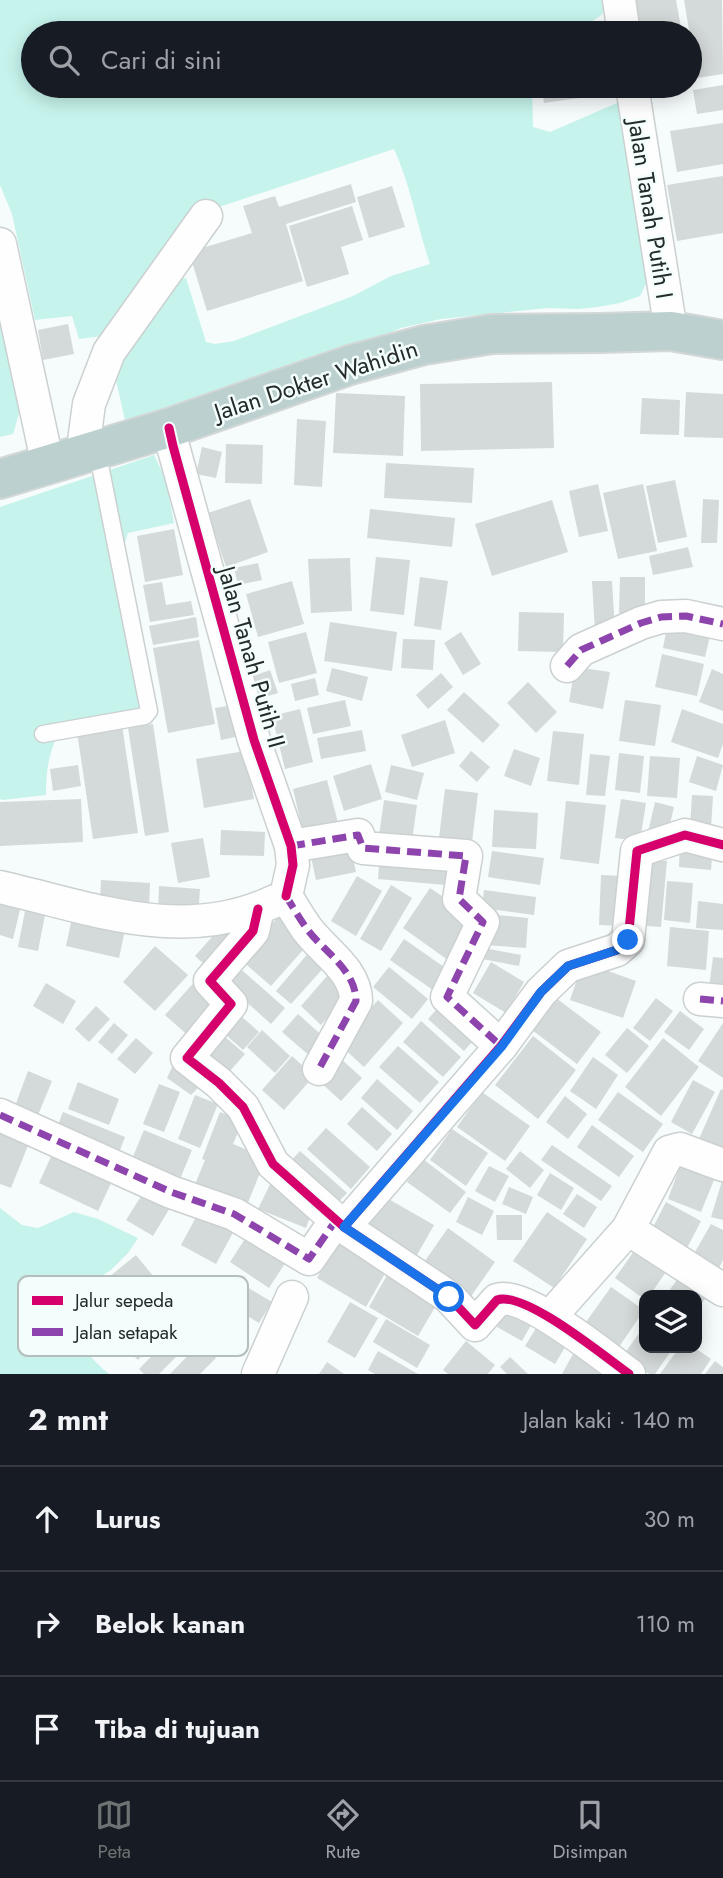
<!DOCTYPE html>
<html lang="id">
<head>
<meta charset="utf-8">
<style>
  body { margin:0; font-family:Jost,sans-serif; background:#242831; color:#f1f3f6 }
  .controls { position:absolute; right:21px; bottom:21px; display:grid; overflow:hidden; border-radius:14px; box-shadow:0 4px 18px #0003 }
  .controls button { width:63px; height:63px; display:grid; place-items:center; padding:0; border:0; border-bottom:2px solid #363941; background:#171b24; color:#f1f3f6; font:35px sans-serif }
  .stop { position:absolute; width:21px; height:21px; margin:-16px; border:5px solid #1a73e8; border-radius:50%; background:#fff }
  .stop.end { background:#1a73e8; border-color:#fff; box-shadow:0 2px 7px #0008 }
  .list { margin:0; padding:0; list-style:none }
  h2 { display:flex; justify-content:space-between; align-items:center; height:91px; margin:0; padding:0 28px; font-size:30px }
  h2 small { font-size:23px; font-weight:400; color:#9ea1a6 }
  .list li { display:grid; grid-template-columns:46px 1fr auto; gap:21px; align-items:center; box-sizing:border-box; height:105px; padding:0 28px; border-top:2px solid #363941 }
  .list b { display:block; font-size:26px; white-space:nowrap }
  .list em { font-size:23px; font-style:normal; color:#9ea1a6 }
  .icon { flex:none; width:38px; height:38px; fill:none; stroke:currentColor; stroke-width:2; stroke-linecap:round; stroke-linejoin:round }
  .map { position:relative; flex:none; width:723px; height:1374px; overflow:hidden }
  .search { position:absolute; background:#171b24; box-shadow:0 4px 18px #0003; left:21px; right:21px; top:21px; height:77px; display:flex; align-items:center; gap:18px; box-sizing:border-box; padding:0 24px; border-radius:38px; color:#9ea1a6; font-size:26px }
  .sheet { height:406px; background:#171b24 }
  nav { display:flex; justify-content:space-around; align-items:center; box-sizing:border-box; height:98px; border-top:2px solid #363941; background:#171b24; font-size:19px; color:#9ea1a6 }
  nav a { display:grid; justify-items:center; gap:4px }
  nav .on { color:#6d7372 }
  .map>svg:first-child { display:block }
  .green { fill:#c6f4ec }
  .building { fill:#d4dad9 }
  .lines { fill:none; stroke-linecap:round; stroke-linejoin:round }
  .lane-casing { stroke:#cbd0d0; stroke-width:19 }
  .street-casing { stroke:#cbd0d0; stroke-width:35 }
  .highway-casing { stroke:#d4d7d7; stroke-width:42 }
  .lane { stroke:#fefefe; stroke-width:16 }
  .street { stroke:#fefefe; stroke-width:32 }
  .highway { stroke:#bcd1cf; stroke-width:38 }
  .quiet { stroke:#8e44ad; stroke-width:7; stroke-dasharray:14 7; stroke-linecap:butt }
  .cycleway-casing { stroke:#f3fefc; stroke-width:13 }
  .cycleway { stroke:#d6006c; stroke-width:9 }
  .route { stroke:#1a73e8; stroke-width:9 }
  .labels { text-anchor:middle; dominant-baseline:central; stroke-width:5; stroke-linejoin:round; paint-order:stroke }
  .street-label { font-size:24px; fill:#232a29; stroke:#f3fefc }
  .key { fill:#f3fefc; stroke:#b5bebd; stroke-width:2 }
  .key-label { font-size:19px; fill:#232a29 }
</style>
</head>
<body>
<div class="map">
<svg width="723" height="1374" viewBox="0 0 723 1374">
  <rect width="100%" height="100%" fill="#f6fbfb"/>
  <g class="green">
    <path d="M0 0H608C606 24 576 26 557 27 550 27 541 24 534 27 531 28 528 31 525 33H33V86H532L533 127 550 132 624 100 636 213 649 278 640 296 620 303 598 307 578 309 548 308 441 319 401 328 263 388 142 429 125 420 113 367 173 280 186 278 206 342 215 344 234 341 353 296 391 276 430 264C417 226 411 186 394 149L222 206 189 220 103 336 79 339 72 316 35 320 12 214 0 185Z"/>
    <polygon points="0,278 24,397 13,434 0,437"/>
    <path d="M154 455 166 480 174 523 128 533 120 558 147 714 57 736C48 757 46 772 46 795L2 800 0 799V507Z"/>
    <path d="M0 1208 22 1225 38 1228 74 1212 98 1219 138 1238 128 1253 111 1270 81 1289 67 1306C68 1311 68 1318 70 1323 77 1343 93 1361 109 1374H0Z"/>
  </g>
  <g class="building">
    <polygon points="629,0 676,0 682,33 635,33"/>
    <polygon points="684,0 722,0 723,74 697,78"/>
    <polygon points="605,26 606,33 563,33 563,32"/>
    <polygon points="723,85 723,110 697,114 693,90"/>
    <polygon points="541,86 614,86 615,93 544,103"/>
    <polygon points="723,123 723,164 677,172 670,131"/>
    <polygon points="723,176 723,233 677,241 667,185"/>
    <polygon points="351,184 356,202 286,224 303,281 207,311 189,252 252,233 243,206 275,196 279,207"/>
    <polygon points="392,186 405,227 369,238 357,197"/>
    <polygon points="352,206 363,240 341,247 349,274 307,287 289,226"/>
    <polygon points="68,324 74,354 43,360 38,330"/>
    <polygon points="552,382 554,448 421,451 420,384"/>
    <polygon points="686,392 723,394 723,438 684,437"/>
    <polygon points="336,393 405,396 403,456 333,453"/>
    <polygon points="642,398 680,400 679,435 640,434"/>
    <polygon points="297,419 326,421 322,487 294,485"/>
    <polygon points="226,444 263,445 262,484 225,483"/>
    <polygon points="202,447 222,452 216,478 196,474"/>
    <polygon points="386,463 474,468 472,503 384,498"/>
    <polygon points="675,480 687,537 658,543 646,486"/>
    <polygon points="598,484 608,531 579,537 569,491"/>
    <polygon points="643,484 657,551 618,559 603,493"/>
    <polygon points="250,499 268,552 226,567 208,513"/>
    <polygon points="703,499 719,500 717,543 701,543"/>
    <polygon points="552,500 568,552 492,576 475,524"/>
    <polygon points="370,509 455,518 452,547 367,538"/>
    <polygon points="174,529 183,575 145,582 137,536"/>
    <polygon points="688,547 693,567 653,575 649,556"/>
    <polygon points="376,557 410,560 404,615 370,611"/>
    <polygon points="350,558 352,611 311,613 308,559"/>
    <polygon points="258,563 262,580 238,585 234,568"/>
    <polygon points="420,577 448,581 441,630 414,626"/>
    <polygon points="620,577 645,577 645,613 619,613"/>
    <polygon points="292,581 304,624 258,637 246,594"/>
    <polygon points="592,581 612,581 615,631 595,632"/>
    <polygon points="162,582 166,605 191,601 194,615 150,622 143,585"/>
    <polygon points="519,612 564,613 563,652 518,651"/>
    <polygon points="196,617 199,637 153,645 149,626"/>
    <polygon points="330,622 397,632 392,671 324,661"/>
    <polygon points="668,622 711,632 705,657 663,648"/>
    <polygon points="306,632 317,673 279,683 268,642"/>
    <polygon points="461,632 481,664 463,675 444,643"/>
    <polygon points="403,639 435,640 433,670 401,668"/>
    <polygon points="199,640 215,724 168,733 153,648"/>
    <polygon points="662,654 704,664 697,696 655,687"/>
    <polygon points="575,667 610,672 603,709 569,702"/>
    <polygon points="332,668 368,677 362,701 326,691"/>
    <polygon points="712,669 723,674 723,711 699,702"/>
    <polygon points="270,670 278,693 262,698 253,676"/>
    <polygon points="441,673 453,687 428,709 416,695"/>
    <polygon points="315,678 319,695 295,701 291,684"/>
    <polygon points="528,682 557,712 536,733 507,703"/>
    <polygon points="464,692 500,725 483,743 447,710"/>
    <polygon points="345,700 351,726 313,734 307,708"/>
    <polygon points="625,700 661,705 655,746 619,741"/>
    <polygon points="239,704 245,735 221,740 215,708"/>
    <polygon points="300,709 313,762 285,769 272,716"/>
    <polygon points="682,709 723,724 723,744 718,758 671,742"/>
    <polygon points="445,720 455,753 412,767 401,735"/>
    <polygon points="153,724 169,832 145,836 128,728"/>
    <polygon points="122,725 138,833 93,839 77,732"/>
    <polygon points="362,730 366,751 321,759 317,738"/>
    <polygon points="553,731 584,734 579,785 547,781"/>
    <polygon points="514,749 540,758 531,786 504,776"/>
    <polygon points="245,751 254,799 204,808 196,759"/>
    <polygon points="471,751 490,767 477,782 459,766"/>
    <polygon points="619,753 644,756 640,793 615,790"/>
    <polygon points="590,754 610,756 605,796 586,795"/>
    <polygon points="650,756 680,758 677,798 647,796"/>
    <polygon points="697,756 723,765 716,791 689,782"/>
    <polygon points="371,764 382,799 344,811 333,776"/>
    <polygon points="78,765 81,786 53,791 50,769"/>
    <polygon points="391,765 424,773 417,800 385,792"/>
    <polygon points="327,780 338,823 303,832 293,789"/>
    <polygon points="445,789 478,793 472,842 439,838"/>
    <polygon points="692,795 713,796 711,828 690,827"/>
    <polygon points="81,799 83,842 0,846 0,802"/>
    <polygon points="621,799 646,803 640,841 615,838"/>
    <polygon points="384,800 417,805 412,841 379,836"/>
    <polygon points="566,801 606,805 599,864 560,859"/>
    <polygon points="655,802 674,807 667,837 648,832"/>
    <polygon points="494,810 538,813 536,849 492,847"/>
    <polygon points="221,830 265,832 264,856 220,855"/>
    <polygon points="203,838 210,877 178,883 171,843"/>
    <polygon points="349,839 356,872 316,880 309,848"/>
    <polygon points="680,842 713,844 711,870 679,867"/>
    <polygon points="492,851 544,858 540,885 488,877"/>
    <polygon points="380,852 460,859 457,886 378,879"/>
    <polygon points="639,859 667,861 661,927 634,925"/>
    <polygon points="601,875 623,876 620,926 599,925"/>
    <polygon points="357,876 382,891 356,936 331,921"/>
    <polygon points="101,880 150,883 149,907 100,904"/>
    <polygon points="667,881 693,883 690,923 664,920"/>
    <polygon points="391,885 412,898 381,951 360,939"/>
    <polygon points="159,886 200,889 198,916 158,914"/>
    <polygon points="430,888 480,922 452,963 403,928"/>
    <polygon points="484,890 536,897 534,915 482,908"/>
    <polygon points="3,892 23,897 13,939 0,935 0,904"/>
    <polygon points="698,901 723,904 723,930 696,928"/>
    <polygon points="26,906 46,910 38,951 18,947"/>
    <polygon points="73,913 126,925 119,958 66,946"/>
    <polygon points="281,914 311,941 271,986 240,959"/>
    <polygon points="487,914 528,918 526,948 485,945"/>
    <polygon points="221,927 239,943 213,972 195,956"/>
    <polygon points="670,927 709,931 706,970 667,966"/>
    <polygon points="404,939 454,974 440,995 390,960"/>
    <polygon points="155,946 188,975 155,1011 123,982"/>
    <polygon points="484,948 521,955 519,966 482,959"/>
    <polygon points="311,950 327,964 291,1004 276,991"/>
    <polygon points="713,957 723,958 723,990 709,988"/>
    <polygon points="491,962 524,982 506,1013 473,993"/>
    <polygon points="583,962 636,981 623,1018 570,1000"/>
    <polygon points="235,964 285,1008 271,1024 222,980"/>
    <polygon points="389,967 428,999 412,1019 373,987"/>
    <polygon points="327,976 348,995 321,1025 301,1006"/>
    <polygon points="197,979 224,1003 192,1039 165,1015"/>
    <polygon points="46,983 76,1001 63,1024 33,1006"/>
    <polygon points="552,995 601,1032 577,1064 528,1027"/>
    <polygon points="656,998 673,1011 650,1041 633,1028"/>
    <polygon points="378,1000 403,1023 364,1067 339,1044"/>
    <polygon points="444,1001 480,1033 464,1051 428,1019"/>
    <polygon points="96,1006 110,1019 89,1042 75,1029"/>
    <polygon points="234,1010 259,1032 243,1050 218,1028"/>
    <polygon points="680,1011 704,1029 689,1050 664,1032"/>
    <polygon points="298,1014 327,1040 311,1057 282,1032"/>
    <polygon points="421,1021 461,1057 443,1077 403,1042"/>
    <polygon points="114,1023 128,1035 112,1054 98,1042"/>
    <polygon points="723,1023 723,1078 698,1061"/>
    <polygon points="627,1028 649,1046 627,1073 605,1055"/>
    <polygon points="217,1030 245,1054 229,1072 202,1047"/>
    <polygon points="262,1030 290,1056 275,1073 247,1047"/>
    <polygon points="533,1036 576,1070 538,1119 495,1085"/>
    <polygon points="136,1038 153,1053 135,1074 117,1059"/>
    <polygon points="663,1038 699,1067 661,1116 625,1087"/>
    <polygon points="398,1046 439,1082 420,1103 379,1067"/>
    <polygon points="292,1056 314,1076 284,1110 262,1090"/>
    <polygon points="593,1057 618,1075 596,1109 570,1091"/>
    <polygon points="340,1058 362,1078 341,1101 319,1081"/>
    <polygon points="175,1061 203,1083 191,1095 167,1078"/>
    <polygon points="28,1071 52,1081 38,1115 15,1106"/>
    <polygon points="377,1079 413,1111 397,1130 361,1098"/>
    <polygon points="693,1080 715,1092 692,1134 671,1122"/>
    <polygon points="78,1082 119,1099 109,1125 68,1109"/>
    <polygon points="159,1084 180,1092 164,1132 143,1124"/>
    <polygon points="721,1089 723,1090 723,1149 699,1139"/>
    <polygon points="482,1092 530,1126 505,1161 457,1127"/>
    <polygon points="618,1092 663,1124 643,1152 598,1120"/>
    <polygon points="195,1095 218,1104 200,1148 178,1139"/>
    <polygon points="565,1096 587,1114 568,1139 546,1122"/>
    <polygon points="362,1107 392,1134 377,1151 347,1124"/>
    <polygon points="63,1112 125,1137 117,1158 55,1133"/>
    <polygon points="220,1112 243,1121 233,1144 266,1158 243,1215 191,1194 205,1160 202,1159"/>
    <polygon points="0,1120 33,1133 11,1188 0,1184"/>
    <polygon points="592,1125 634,1156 619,1177 577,1147"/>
    <polygon points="326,1128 370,1167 351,1189 307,1149"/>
    <polygon points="452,1129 488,1153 466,1186 430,1160"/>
    <polygon points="144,1130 192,1150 178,1184 130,1164"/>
    <polygon points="552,1145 612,1186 601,1201 541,1160"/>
    <polygon points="54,1150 114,1177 98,1211 39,1183"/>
    <polygon points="300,1151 347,1193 329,1212 282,1171"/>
    <polygon points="520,1151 544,1170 530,1188 506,1169"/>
    <polygon points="423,1159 466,1192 450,1213 407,1182"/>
    <polygon points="682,1161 716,1175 701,1212 668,1199"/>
    <polygon points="489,1166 509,1176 495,1202 475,1191"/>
    <polygon points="276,1172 314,1206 306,1228 258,1209"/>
    <polygon points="550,1173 574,1188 561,1210 537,1195"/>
    <polygon points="722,1181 723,1181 723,1220 711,1217"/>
    <polygon points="509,1187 533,1197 526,1214 502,1204"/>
    <polygon points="145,1190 171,1206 153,1236 126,1220"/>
    <polygon points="577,1194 597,1207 584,1228 563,1214"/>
    <polygon points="385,1197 434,1225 413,1262 364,1234"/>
    <polygon points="468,1197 494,1211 482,1235 456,1222"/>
    <polygon points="666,1202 701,1221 686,1250 651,1231"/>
    <polygon points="201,1208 236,1227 216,1264 181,1245"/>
    <polygon points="547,1212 587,1239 554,1288 513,1261"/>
    <polygon points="496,1215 522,1215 522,1240 497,1240"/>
    <polygon points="711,1224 723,1230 723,1260 717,1272 691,1259"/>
    <polygon points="252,1228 291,1254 269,1288 230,1262"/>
    <polygon points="448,1228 495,1262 467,1302 420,1268"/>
    <polygon points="343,1233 392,1261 366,1307 317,1278"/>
    <polygon points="637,1247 668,1269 650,1295 644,1295 644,1299 615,1278"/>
    <polygon points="136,1255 158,1282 104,1325 82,1299"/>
    <polygon points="391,1268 441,1297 418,1336 369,1307"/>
    <polygon points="679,1277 707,1296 697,1310 697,1295 666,1295"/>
    <polygon points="237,1281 272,1302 259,1323 225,1302"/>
    <polygon points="611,1287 644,1310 615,1353 581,1329"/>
    <polygon points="149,1295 175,1322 138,1360 111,1334"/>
    <polygon points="350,1302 378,1318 355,1358 327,1342"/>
    <polygon points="509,1306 534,1320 522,1341 497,1327"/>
    <polygon points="386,1319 430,1345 417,1368 373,1342"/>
    <polygon points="538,1325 568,1342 555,1364 525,1346"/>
    <polygon points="181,1326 194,1339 159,1374 144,1374 139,1369"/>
    <polygon points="644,1326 644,1348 673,1348 655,1374 649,1374 623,1356"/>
    <polygon points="466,1341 495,1365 488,1374 448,1374 443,1370"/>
    <polygon points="201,1342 216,1358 200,1374 170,1374"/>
    <polygon points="679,1348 695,1348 711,1359 701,1374 660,1374"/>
    <polygon points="378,1351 418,1374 375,1374 368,1370"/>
    <polygon points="573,1354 601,1370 599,1374 562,1374"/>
    <polygon points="510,1357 528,1374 507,1374 500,1367"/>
    <polygon points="715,1361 723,1367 723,1374 705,1374"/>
    <polygon points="327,1362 344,1374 319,1374"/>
  </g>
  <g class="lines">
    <g class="lane-casing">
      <polyline id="lane" points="43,734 145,716 149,711 97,450"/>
    </g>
    <g class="street-casing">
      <g id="street">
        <polyline points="619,0 624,33"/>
        <polyline points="632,86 671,331"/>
        <polyline points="0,244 48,465"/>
        <polyline points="169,428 173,446 254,740 291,846 293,865 286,896"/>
        <polyline points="82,456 89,404 109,352 206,216"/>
        <polyline points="567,666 581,650 641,623 661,617 686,616 723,624"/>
        <polyline points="291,846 358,835 363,848 466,856 459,899 483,922 447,997 501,1046"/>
        <path d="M0 887C92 908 183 945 275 901"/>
        <path d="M286 896C293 907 299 918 307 929 324 952 356 970 356 1001L319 1069"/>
        <path d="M258 909 253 931 210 981 231 1004 187 1058 219 1083 243 1107 273 1164 344 1227 449 1297 475 1325 497 1300C524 1290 605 1357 629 1374"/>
        <polyline points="700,999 723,1001"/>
        <polyline points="0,1115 171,1192 234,1214 309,1259 336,1220"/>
        <polyline points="344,1227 501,1046 541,992 568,966 617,950 628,940 637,851 685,835 723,845"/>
        <polyline points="628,1229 723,1290"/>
        <polyline points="550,1317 628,1229 669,1152 680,1149 723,1165"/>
        <polyline points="258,1374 292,1297"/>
      </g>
    </g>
    <g class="highway-casing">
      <polyline id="highway" points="0,479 169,428 350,365 424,345 492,334 600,333 671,331 723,340"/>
    </g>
    <use href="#lane" class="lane"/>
    <use href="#street" class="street"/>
    <use href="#highway" class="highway"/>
    <g class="quiet">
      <polyline points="567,666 581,650 641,623 661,617 686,616 723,624"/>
      <polyline points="291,846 358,835 363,848 466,856 459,899 483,922 447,997 501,1046"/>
      <path d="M286 896C293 907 299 918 307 929 324 952 356 970 356 1001L319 1069"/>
      <polyline points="700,999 723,1001"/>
      <polyline points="0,1115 171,1192 234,1214 309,1259 336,1220"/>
    </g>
    <g class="cycleway-casing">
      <g id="cycleway">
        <polyline points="169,428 173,446 254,740 291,846 293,865 286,896"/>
        <path d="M258 909 253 931 210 981 231 1004 187 1058 219 1083 243 1107 273 1164 344 1227 449 1297 475 1325 497 1300C524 1290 605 1357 629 1374"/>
        <polyline points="344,1227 501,1046 541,992 568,966 617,950 628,940 637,851 685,835 723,845"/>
      </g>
    </g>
    <use href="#cycleway" class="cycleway"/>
  </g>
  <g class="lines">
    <polyline class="route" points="449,1297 344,1227 502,1046 541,992 568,966 617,950 628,940"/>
  </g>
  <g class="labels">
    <g class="street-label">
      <text transform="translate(651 209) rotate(81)">Jalan Tanah Putih I</text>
      <text transform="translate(316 380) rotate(-18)">Jalan Dokter Wahidin</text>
      <text transform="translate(252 657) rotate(74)">Jalan Tanah Putih II</text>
    </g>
  </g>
  <rect x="18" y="1276" width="230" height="80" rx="10" class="key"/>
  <rect x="32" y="1296" width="31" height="9" fill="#d6006c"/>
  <rect x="32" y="1328" width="31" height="8" fill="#8e44ad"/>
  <g class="key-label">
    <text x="75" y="1307">Jalur sepeda</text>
    <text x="75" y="1339">Jalan setapak</text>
  </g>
</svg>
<div class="controls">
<button><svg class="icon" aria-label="layers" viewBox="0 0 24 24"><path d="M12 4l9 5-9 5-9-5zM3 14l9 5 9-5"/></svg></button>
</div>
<div class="stop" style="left:449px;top:1297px"></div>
<div class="stop end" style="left:628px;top:940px"></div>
<div class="search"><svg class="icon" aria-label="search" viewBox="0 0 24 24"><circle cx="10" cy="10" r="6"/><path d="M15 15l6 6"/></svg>Cari di sini</div>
</div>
<section class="sheet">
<h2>2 mnt<small>Jalan kaki · 140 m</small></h2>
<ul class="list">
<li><svg class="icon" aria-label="ahead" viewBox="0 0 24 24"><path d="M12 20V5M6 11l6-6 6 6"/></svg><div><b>Lurus</b></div><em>30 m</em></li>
<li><svg class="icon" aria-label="right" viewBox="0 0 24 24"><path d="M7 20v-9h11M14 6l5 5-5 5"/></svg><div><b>Belok kanan</b></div><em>110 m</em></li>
<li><svg class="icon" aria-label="arrive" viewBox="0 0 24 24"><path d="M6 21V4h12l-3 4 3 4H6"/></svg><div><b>Tiba di tujuan</b></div></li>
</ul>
</section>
<nav>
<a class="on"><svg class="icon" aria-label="map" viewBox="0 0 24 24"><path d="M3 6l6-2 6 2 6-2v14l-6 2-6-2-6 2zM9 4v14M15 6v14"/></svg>Peta</a>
<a><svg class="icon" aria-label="directions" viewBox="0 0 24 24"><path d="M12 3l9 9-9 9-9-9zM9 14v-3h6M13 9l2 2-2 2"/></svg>Rute</a>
<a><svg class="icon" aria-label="saved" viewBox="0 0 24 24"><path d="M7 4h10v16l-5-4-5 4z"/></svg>Disimpan</a>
</nav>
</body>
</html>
